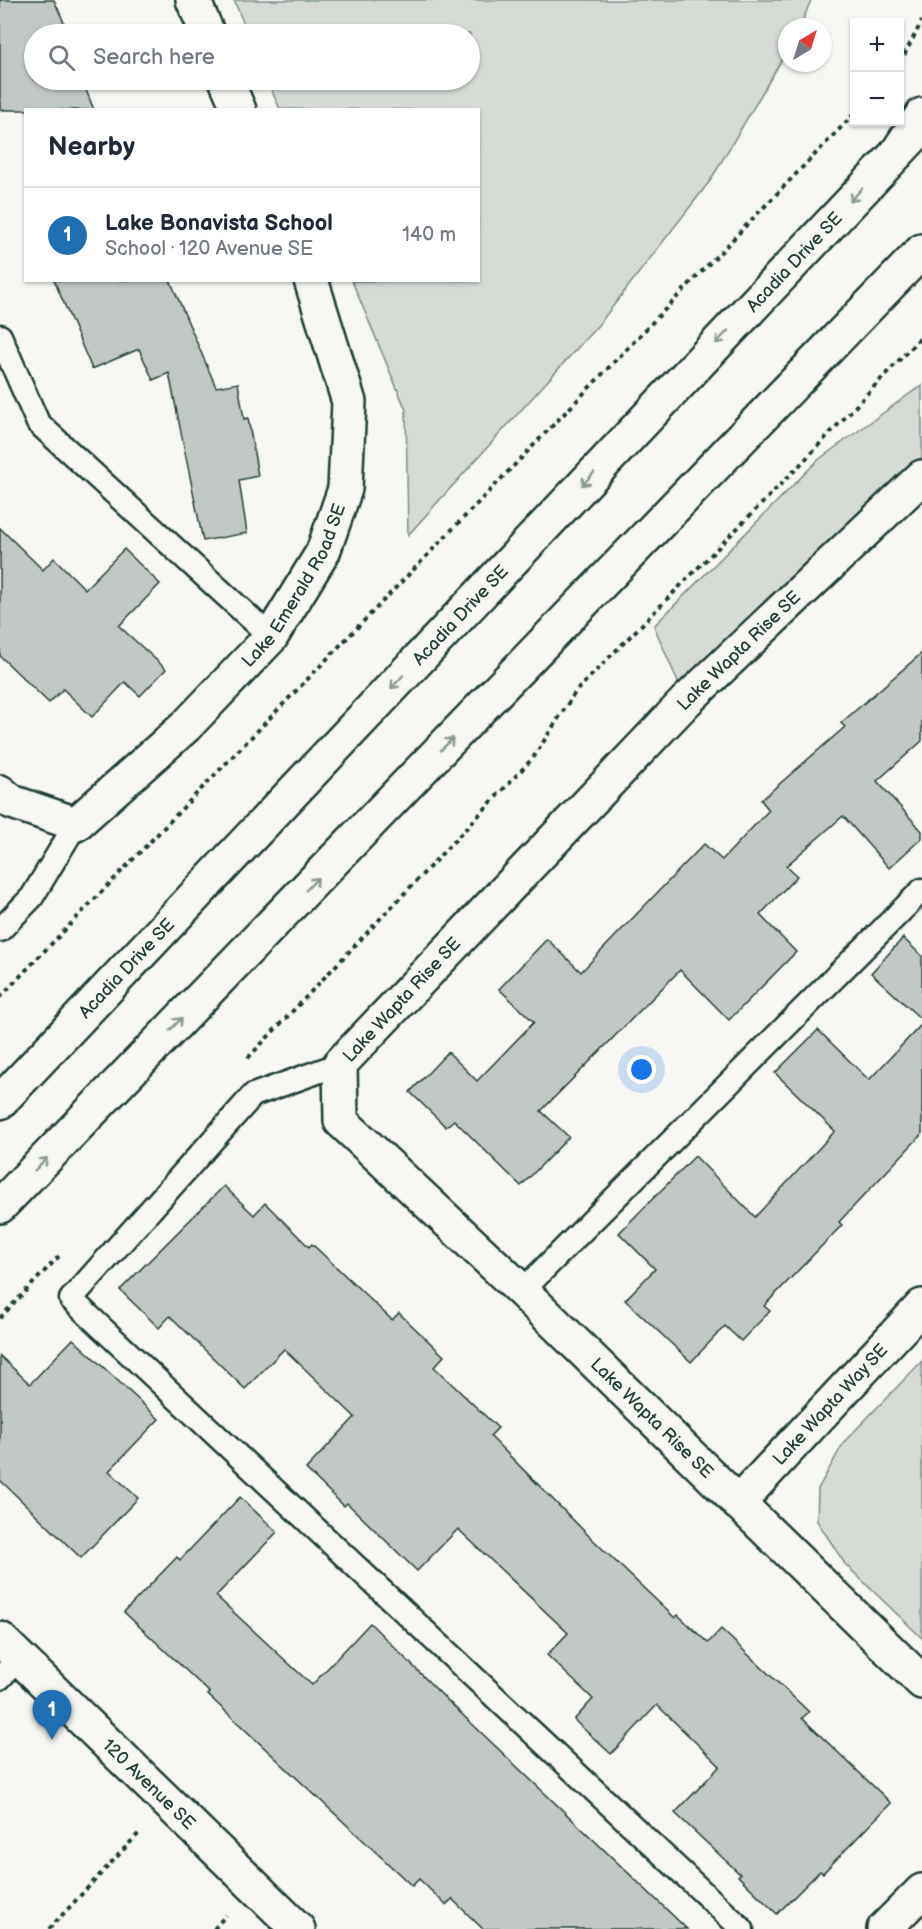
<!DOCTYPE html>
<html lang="en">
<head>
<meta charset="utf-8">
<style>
  body { margin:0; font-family:"Balsamiq Sans",sans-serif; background:#f6f6f7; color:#1f2937 }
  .controls { position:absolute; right:18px; top:18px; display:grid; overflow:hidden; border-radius:0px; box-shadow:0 2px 4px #0004 }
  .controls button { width:54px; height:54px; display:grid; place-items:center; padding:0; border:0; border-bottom:2px solid #e0e1e3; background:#fff; color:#1f2937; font:30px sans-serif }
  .compass { position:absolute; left:778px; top:18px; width:54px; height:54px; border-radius:50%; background:#fff; box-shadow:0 2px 4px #0004; rotate:38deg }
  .you { position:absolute; left:642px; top:1070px; width:21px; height:21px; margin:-15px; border:4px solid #fff; border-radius:50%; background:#1a73e8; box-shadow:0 0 0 9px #1a73e833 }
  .badge { display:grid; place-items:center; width:39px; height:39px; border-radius:50%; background:#1f6fb2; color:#fff; font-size:20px; font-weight:700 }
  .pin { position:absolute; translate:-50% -50px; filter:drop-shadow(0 2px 3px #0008) }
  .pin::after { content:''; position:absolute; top:32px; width:21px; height:18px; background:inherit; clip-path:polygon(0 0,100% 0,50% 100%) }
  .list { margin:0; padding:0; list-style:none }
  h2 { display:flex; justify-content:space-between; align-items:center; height:78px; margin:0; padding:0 24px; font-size:26px }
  h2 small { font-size:20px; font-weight:400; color:#747a83 }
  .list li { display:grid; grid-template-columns:39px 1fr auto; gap:18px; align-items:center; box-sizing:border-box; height:96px; padding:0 24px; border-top:2px solid #e0e1e3 }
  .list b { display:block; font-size:22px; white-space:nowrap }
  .list p { margin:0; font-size:20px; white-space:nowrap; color:#747a83 }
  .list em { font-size:20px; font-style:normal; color:#747a83 }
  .icon { flex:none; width:33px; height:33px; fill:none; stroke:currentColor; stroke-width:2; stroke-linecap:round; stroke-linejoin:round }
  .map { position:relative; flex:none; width:922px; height:1929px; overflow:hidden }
  .search { position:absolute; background:#fff; box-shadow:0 2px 4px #0004; left:24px; top:24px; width:456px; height:66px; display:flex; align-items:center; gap:15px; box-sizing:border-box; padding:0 21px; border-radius:33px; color:#747a83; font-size:22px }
  .panel { position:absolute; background:#fff; box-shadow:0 2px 4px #0004; left:24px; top:108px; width:456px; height:174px; border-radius:0px }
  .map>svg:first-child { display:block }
  .green { fill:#d6dbd6; stroke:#7a8c85; stroke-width:1.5 }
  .building { fill:#c1c8c3; stroke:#1f3d34; stroke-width:1.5 }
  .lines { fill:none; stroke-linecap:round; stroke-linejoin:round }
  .lane-casing { stroke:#1f3d34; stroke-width:27 }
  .street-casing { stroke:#1f3d34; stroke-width:38 }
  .secondary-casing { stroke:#1f3d34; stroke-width:38 }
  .primary-casing { stroke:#1f3d34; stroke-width:38 }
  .path { stroke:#1f3d34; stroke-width:4; stroke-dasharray:4.5 4.5; stroke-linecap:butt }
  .lane { stroke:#f6f6f2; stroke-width:22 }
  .street { stroke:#f6f6f2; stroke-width:33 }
  .secondary { stroke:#f6f6f2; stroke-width:33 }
  .primary { stroke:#f6f6f2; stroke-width:33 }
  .oneway { stroke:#8a9a93 }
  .labels { text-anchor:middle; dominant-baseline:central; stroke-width:4.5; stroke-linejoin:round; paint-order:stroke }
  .street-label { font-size:18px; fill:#1f3d34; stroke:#f6f6f2 }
</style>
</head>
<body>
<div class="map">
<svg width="922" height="1929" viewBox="0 0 922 1929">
  <rect width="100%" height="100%" fill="#f6f6f2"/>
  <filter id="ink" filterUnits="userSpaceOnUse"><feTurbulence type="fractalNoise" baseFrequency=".0167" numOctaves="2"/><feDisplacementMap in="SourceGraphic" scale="12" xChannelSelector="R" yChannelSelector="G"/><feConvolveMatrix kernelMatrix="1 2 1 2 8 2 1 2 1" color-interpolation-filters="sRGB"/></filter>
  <g filter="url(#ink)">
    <g class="green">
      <polygon points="234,0 811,0 800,27 787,27 787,51 710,181 600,323 408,535 406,410 352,281 478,280 478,110 280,109 267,80 470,80 470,34 248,34"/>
      <polygon points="922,385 922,477 686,701 654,626 818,460"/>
      <polygon points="922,1361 922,1638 845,1564 817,1521 818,1489 844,1442"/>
    </g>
    <g class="building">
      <polygon points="0,0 54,0 69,34 34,34 34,80 82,80 94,110 0,110"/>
      <polygon points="54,280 170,280 216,387 238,383 244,419 248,418 258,476 239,480 247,533 203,541 169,373 153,380 139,349 92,369"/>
      <polygon points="0,528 43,570 54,558 85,589 124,549 160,584 119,626 166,669 140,696 125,682 92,717 63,689 49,703 0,656"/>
      <polygon points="922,653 922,741 877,781 922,831 922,838 889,868 843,816 786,866 797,876 760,915 796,952 729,1020 680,970 541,1111 569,1137 521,1186 454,1120 446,1127 410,1092 448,1052 477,1081 534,1022 499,989 547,939 581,972 704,844 722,860 769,810 761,800 845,727 841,723"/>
      <polygon points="903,938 922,956 922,1020 871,973"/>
      <polygon points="922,1024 922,1134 839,1222 842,1225 764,1306 770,1311 741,1341 725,1326 691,1362 625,1300 655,1269 619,1233 695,1156 755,1217 835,1131 775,1073 818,1030 869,1080"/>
      <polygon points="224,1186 254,1215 265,1203 309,1247 312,1244 392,1320 399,1313 444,1356 434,1367 498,1428 490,1436 588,1535 675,1618 678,1615 708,1643 721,1629 809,1712 802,1718 891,1803 823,1873 820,1871 777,1914 738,1876 740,1874 675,1813 720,1766 657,1705 611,1754 574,1720 593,1699 547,1655 568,1633 458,1529 417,1571 347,1503 344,1506 306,1469 355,1417 284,1349 245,1389 170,1316 159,1328 120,1290"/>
      <polygon points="73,1339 159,1419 109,1471 138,1498 81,1558 0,1480 0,1356 30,1384"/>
      <polygon points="240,1497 277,1532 216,1596 312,1685 370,1623 448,1701 687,1929 483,1929 452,1899 446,1905 419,1879 412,1886 208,1695 210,1693 124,1612 177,1557 180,1560"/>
    </g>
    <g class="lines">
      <g class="lane-casing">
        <g id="lane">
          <polyline points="0,336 38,423 271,637"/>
          <polyline points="0,930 32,897 76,824"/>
          <polyline points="340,1064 253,1095 71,1299 742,1929"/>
          <polyline points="522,1291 922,890"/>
          <polyline points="0,1678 19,1658"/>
        </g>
      </g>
      <g class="street-casing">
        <g id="street">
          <polyline points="193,0 208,34"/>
          <polyline points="226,80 239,110"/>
          <path id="s1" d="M922 477 686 701 340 1064 341 1121 522 1291 922 1682"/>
          <path id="s2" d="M0 792 12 802 76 824 186 726 271 637 323 552 345 489 349 402 311 280"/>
          <path id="s3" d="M738 1503 922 1306"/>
          <path id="s4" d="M0 1639 298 1929"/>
          <polyline points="884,1929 922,1891"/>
        </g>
      </g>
      <g class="secondary-casing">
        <g id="secondary">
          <path id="s5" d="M0 1102 918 131"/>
          <polyline points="0,1206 922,251"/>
        </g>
      </g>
      <g class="primary-casing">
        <polyline id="primary" points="897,153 922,115"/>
      </g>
      <g class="path">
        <polyline points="900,63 922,21"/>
        <polyline points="0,997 854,114"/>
        <polyline points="248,1058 533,758 576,691 797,468 922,336"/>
        <polyline points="0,1318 61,1254"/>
        <polyline points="49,1929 140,1832"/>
        <polyline points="214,1929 226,1915"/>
      </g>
      <use href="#lane" class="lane"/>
      <use href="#street" class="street"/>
      <use href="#secondary" class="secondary"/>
      <use href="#primary" class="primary"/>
    </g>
    <defs><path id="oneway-shaft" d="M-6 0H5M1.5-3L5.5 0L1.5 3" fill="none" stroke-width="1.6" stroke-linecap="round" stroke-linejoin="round" transform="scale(1.5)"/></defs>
    <g class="oneway">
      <use href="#oneway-shaft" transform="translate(856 195) rotate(133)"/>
      <use href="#oneway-shaft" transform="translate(722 337) rotate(133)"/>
      <use href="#oneway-shaft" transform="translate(588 479) rotate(133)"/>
      <use href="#oneway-shaft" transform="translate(397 682) rotate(133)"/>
      <use href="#oneway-shaft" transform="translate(447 744) rotate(-46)"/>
      <use href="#oneway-shaft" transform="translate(312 884) rotate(-46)"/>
      <use href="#oneway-shaft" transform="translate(176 1024) rotate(-46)"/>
      <use href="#oneway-shaft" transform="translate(41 1164) rotate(-46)"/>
    </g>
  </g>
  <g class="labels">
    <g class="street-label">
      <text stroke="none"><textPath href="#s5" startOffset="1156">Acadia Drive SE</textPath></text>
      <text stroke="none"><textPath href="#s2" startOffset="410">Lake Emerald Road SE</textPath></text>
      <text stroke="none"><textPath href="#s5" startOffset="670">Acadia Drive SE</textPath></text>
      <text transform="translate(739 651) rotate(-44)">Lake Wapta Rise SE</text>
      <text stroke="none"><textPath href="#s5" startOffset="184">Acadia Drive SE</textPath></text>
      <text transform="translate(402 1000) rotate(-47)">Lake Wapta Rise SE</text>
      <text stroke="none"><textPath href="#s3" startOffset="135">Lake Wapta Way SE</textPath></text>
      <text stroke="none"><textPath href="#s1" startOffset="1314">Lake Wapta Rise SE</textPath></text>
      <text stroke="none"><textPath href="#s4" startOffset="208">120 Avenue SE</textPath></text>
    </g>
  </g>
</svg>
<div class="controls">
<button>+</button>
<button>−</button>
</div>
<svg class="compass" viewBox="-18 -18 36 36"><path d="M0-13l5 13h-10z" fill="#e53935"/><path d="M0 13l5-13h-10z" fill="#747a83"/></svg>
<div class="you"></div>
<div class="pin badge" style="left:52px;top:1740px">1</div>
<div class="search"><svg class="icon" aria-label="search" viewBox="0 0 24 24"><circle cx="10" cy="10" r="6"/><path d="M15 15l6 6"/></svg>Search here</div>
<section class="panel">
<h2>Nearby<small></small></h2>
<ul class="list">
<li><span class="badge">1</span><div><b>Lake Bonavista School</b><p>School · 120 Avenue SE</p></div><em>140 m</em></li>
</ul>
</section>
</div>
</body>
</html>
